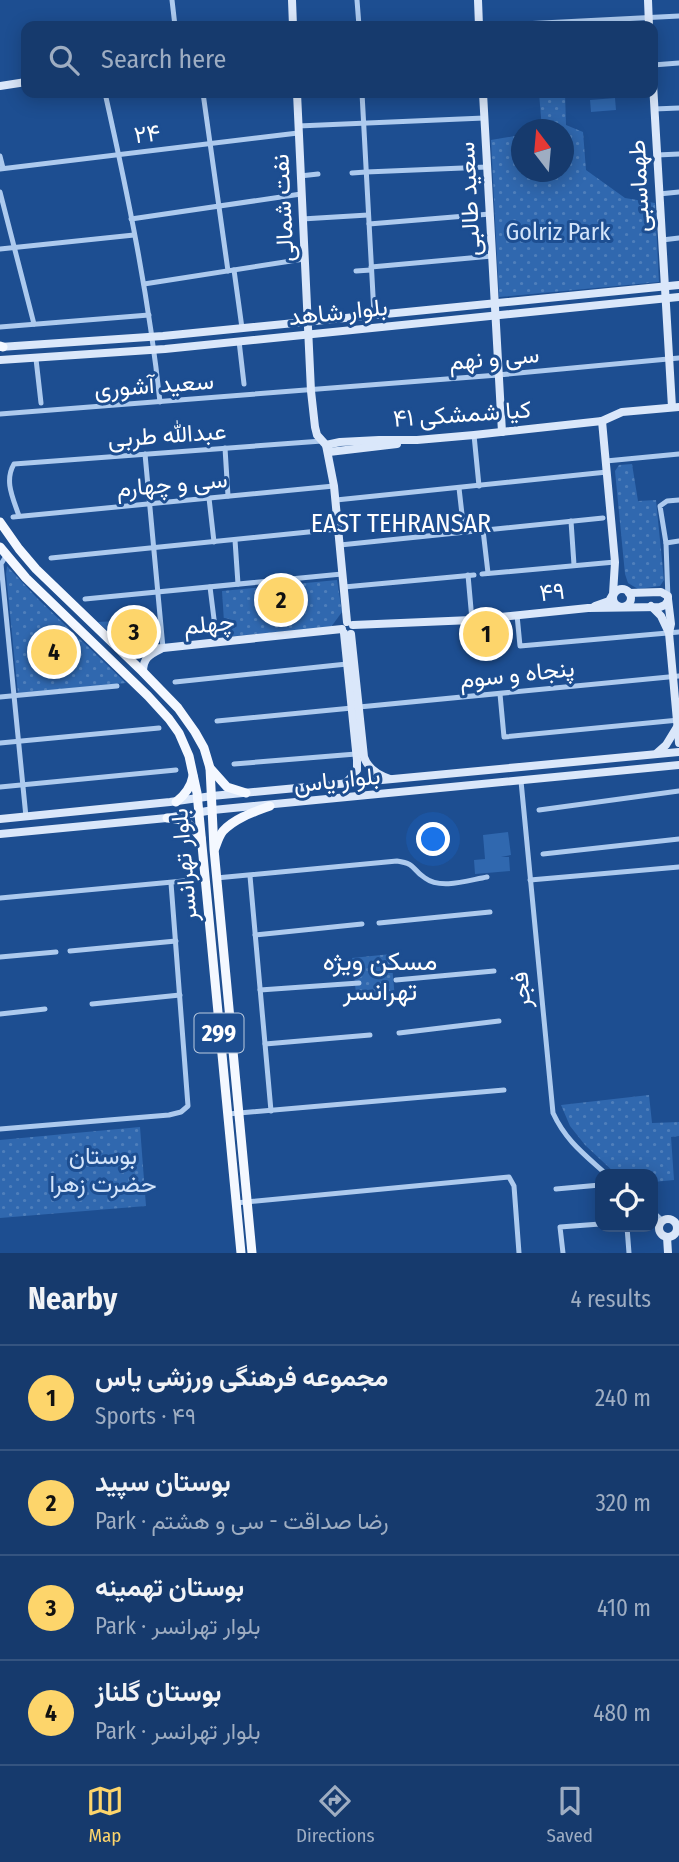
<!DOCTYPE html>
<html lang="en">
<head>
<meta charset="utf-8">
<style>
  body { margin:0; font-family:"Fira Sans Condensed",Vazirmatn,sans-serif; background:#234575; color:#f1f3f6 }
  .controls { position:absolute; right:21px; bottom:21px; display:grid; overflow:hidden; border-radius:14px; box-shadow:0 4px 18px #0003 }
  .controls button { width:63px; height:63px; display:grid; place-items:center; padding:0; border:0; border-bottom:2px solid #355480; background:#163a6d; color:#f1f3f6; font:35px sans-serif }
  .compass { position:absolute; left:511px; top:119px; width:63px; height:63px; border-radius:50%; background:#163a6d; box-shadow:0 4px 18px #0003; rotate:344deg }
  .you { position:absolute; left:434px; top:840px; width:24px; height:24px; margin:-18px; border:5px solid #fff; border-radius:50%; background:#1a73e8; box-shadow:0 0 0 10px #1a73e833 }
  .badge { display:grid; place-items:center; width:46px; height:46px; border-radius:50%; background:#fdd56b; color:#111; font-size:23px; font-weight:700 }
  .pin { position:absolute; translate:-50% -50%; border:4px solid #fff; box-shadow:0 2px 7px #0006 }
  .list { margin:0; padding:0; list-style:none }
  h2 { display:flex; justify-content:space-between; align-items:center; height:91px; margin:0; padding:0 28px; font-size:30px }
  h2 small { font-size:23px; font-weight:400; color:#9eadc2 }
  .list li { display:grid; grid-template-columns:46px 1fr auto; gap:21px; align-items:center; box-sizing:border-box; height:105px; padding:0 28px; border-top:2px solid #355480 }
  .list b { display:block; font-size:26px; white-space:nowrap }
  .list p { margin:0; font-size:23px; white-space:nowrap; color:#9eadc2 }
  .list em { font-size:23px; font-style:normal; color:#9eadc2 }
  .icon { flex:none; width:38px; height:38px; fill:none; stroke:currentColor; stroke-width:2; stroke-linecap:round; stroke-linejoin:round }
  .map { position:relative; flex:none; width:679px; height:1253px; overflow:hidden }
  .search { position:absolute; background:#163a6d; box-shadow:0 4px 18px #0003; left:21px; right:21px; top:21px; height:77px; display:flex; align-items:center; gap:18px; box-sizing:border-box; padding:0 24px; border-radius:14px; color:#9eadc2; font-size:26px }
  .sheet { height:511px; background:#163a6d }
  nav { display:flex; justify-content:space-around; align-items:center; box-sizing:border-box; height:98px; border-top:2px solid #355480; background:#163a6d; font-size:19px; color:#9eadc2 }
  nav a { display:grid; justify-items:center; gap:4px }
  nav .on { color:#fdd56b }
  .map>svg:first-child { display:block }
  .park { fill:url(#park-dots) }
  .garden { fill:#3068af }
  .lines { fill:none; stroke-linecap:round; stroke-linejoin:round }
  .street { stroke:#adcaee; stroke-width:5 }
  .secondary { stroke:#dae7fa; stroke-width:8 }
  .primary { stroke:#f4f8ff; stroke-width:9 }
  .labels { text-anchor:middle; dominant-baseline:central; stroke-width:6; stroke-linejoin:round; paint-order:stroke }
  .shield { fill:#1d4e91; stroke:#bbcade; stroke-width:2 }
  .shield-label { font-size:23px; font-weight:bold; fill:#fff }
  .street-label { font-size:24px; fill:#fff; stroke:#1d4e91 }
  .park-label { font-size:24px; fill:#d3e4fa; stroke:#1d4e91 }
  .neighbourhood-label { font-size:26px; fill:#fff; stroke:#1d4e91 }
</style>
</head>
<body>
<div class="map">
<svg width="679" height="1253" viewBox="0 0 679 1253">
  <defs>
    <pattern id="park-dots" width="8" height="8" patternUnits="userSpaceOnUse" patternTransform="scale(1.75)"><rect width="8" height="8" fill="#3068af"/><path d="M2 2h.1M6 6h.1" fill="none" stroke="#4f7fbb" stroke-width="1.8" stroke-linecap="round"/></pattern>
  </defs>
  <rect width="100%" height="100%" fill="#1d4e91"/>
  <g class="park">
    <polygon points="539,93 565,93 566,125 583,132 586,170 625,198 655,203 659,282 499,297 491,140 521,135 522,172 564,172 564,130 542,129"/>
    <polygon points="632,464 638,501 656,500 664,580 660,586 638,589 628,583 625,574 615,471 619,465"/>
    <polygon points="7,566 38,599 126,683 18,694 6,574"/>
    <polygon points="337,580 342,612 331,627 225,637 222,591"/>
    <polygon points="135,620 136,622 158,620 158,635 154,643 124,645 98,622"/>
    <polygon points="391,954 395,999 357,1002 352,958"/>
    <polygon points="649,1095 652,1123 679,1122 679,1136 671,1137 674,1180 653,1182 653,1174 616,1174 585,1145 570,1126 561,1105"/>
    <polygon points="140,1127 146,1206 0,1218 0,1140"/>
  </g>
  <g class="garden">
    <polygon points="615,98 616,110 591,112 590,100"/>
    <polygon points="508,832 511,855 501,857 509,857 510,871 475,874 474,860 485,859 483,835"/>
  </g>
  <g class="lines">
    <g class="street">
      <polyline points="172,0 175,26"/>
      <polyline points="357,0 359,26"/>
      <polyline points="482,26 679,16"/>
      <polyline points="653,65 679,63"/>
      <path d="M105 93C128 195 149 298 160 402"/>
      <polyline points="203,93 228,271"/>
      <polyline points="362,93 374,314"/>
      <polyline points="654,109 679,108"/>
      <polyline points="298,126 484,118"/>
      <polyline points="657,155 679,154"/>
      <polyline points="0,156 3,168"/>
      <polyline points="0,169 298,133"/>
      <polyline points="366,172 487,167"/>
      <polyline points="352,173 366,172"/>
      <polyline points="300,176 318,174"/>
      <polyline points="0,192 34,324"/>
      <polyline points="659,194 679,192"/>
      <polyline points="131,219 301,194"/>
      <polyline points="302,219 368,215"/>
      <polyline points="369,224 490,214"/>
      <polyline points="662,240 679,238"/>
      <polyline points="0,249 134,235"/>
      <polyline points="371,267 492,256"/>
      <polyline points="234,270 242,328"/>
      <polyline points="356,271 371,270"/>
      <polyline points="144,284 304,259"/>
      <polyline points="0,327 149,315"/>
      <polyline points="239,341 244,384"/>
      <polyline points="36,359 41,403"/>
      <polyline points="0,414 498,375 679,358"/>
      <polyline points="474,435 479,486"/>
      <polyline points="225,448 228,496"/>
      <polyline points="145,454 163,648"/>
      <polyline points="606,461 679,454"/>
      <polyline points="459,488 464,532"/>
      <polyline points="209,498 214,542"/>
      <polyline points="336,500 607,472"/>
      <path d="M19 516C13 498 4 481 14 464L322 441"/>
      <polyline points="13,517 334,486"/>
      <polyline points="571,521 574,565"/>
      <polyline points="483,530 488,573"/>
      <polyline points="235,540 238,584"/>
      <polyline points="666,543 679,541"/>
      <polyline points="340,545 603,518"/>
      <polyline points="6,556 1,564 26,817"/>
      <polyline points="51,558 338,529"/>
      <polyline points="482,574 615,562"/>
      <polyline points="468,575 472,620"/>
      <polyline points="210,587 217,643"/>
      <polyline points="344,587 474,575"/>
      <polyline points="85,599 342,574"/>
      <polyline points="668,599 666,543 660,506 667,501 679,500"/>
      <polyline points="517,615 520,646 679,632"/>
      <polyline points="175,682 347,664"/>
      <polyline points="500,694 504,737 679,720"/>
      <polyline points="0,697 117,686"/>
      <polyline points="359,707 679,676"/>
      <polyline points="217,721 352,708"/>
      <polyline points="0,743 159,728"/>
      <polyline points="234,764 356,754"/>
      <path d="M521 781 553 1113C566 1141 584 1154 606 1174"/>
      <polyline points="0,787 176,770"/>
      <polyline points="539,810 679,791"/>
      <polyline points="543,854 679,839"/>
      <polyline points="250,876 271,1111"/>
      <path d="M216 878 397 861C417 864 411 869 425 878 441 890 469 880 487 877"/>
      <polyline points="530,880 679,867"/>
      <polyline points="0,898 205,879"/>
      <polyline points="379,923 490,912"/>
      <polyline points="255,935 362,924"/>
      <polyline points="70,951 176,941"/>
      <polyline points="0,957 56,952"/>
      <polyline points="396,980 494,971"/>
      <polyline points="260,990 359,983"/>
      <polyline points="92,1004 180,995"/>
      <polyline points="0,1014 45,1009"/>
      <polyline points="399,1033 499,1021"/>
      <polyline points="265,1044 370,1035"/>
      <polyline points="228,1114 504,1090"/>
      <polyline points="0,1129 169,1115 181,1112 188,1106 171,883"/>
      <polyline points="556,1189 600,1185"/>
      <polyline points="236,1203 509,1177 514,1186 519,1253"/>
      <polyline points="653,1212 663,1221"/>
      <polyline points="627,1227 629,1253"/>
      <polyline points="563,1253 560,1227 600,1224"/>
    </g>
    <g class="secondary">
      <polyline points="292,0 293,26"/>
      <polyline points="478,0 479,26"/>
      <polyline points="648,0 649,26"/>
      <polyline points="653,84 672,407"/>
      <polyline points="0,86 26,82"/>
      <polyline points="297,93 311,391 315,427 317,435 326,445 334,486 347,622"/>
      <polyline points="483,93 502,432"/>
      <polyline points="0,347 163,336 679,285"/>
      <polyline points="0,360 165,349 679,297"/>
      <polyline points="326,445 340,442 379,440 417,440 474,435 602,421 622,412 679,407"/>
      <polyline points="329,452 397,444"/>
      <circle cx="622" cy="598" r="9"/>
      <polyline points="668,599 671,624 669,633 679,743"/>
      <polyline points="595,606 609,601 613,594 615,562 602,421"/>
      <polyline points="651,606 661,616 669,633"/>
      <polyline points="353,625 472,620 588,608 660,607 665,605 668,601 668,596 661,592 629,593"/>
      <polyline points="344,633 357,760 357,770 346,783"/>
      <path d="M351 634 364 757C368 769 378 775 390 779"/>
      <polyline points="118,647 130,649 163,648 342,629"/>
      <path d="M143 672C143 658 149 655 161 649"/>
      <polyline points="657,753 666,745 677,727"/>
      <polyline points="0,819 170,802 212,796 679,752"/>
      <polyline points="0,834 167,818 213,810 679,765"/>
      <circle cx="668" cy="1228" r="9"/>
      <polyline points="667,1237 668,1253"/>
    </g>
    <g class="primary">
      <polyline points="0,346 3,347"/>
      <polyline points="0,522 19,549 36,569 143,672 178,708 195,732 204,748 210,768 227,787 246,793"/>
      <polyline points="0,547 26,578 148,696 169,719 179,733 189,756 197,793 241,1253"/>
      <polyline points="210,768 214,849 252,1253"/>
      <path d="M176 802C185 795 191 787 193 776"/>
      <path d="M167 818C186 819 189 823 201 838"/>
      <path d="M215 848C217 843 219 836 223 831 235 818 254 812 270 806"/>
    </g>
  </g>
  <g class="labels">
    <rect class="shield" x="194.5" y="1013.5" width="49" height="39" rx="5"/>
    <g class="shield-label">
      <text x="219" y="1033">299</text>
    </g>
    <g class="street-label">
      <text transform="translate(147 134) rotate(-7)">۲۴</text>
      <text transform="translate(639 186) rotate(-93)">طهماسبی</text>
      <text transform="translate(469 199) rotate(-93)">سعید طالبی</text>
      <text transform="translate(283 208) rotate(-93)">نفت شمالی</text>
      <text transform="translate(338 312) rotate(-6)">بلوار شاهد</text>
      <text transform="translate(494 358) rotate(-5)">سی و نهم</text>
      <text transform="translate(154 385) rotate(-4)">سعید آشوری</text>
      <text transform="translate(462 414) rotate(-4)">۴۱ کیا شمشکی</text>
      <text transform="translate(167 435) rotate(-4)">عبدالله طربی</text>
      <text transform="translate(172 484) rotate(-5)">سی و چهارم</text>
      <text transform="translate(552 592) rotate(-6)">۴۹</text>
      <text transform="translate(209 624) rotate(-6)">چهلم</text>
      <text transform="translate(517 674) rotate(-6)">پنجاه و سوم</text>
      <text transform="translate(337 780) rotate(-6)">بلوار یاس</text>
      <text transform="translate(184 865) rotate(-95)">بلوار تهرانسر</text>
      <text transform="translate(521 990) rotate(-95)">فجر</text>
    </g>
    <g class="park-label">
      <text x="558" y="232">Golriz Park</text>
      <text x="103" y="1156">بوستان<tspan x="103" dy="28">حضرت زهرا</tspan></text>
    </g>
    <g class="neighbourhood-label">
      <text x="401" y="523">EAST TEHRANSAR</text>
      <text x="380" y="961">مسکن ویژه<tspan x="380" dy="30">تهرانسر</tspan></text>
    </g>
  </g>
</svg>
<div class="controls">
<button><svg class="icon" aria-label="locate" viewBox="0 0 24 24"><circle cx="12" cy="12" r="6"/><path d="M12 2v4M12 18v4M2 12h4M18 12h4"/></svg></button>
</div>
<svg class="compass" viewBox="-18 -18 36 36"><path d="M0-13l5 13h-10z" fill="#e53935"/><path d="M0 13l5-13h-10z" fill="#9eadc2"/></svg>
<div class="you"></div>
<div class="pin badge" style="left:486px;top:634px">1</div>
<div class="pin badge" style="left:281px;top:600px">2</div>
<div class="pin badge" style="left:134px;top:632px">3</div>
<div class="pin badge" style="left:54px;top:652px">4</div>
<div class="search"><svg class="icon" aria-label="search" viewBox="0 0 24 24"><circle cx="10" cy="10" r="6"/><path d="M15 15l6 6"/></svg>Search here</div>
</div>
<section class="sheet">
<h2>Nearby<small>4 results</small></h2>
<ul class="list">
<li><span class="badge">1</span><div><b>مجموعه فرهنگی ورزشی یاس</b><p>Sports · ۴۹</p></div><em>240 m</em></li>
<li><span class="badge">2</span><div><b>بوستان سپید</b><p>Park · رضا صداقت - سی و هشتم</p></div><em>320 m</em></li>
<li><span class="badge">3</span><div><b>بوستان تهمینه</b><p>Park · بلوار تهرانسر</p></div><em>410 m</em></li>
<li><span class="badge">4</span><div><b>بوستان گلناز</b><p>Park · بلوار تهرانسر</p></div><em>480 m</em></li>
</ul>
</section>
<nav>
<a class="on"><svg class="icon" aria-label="map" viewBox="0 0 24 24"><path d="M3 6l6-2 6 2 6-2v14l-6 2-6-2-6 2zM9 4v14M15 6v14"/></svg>Map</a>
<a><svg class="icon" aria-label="directions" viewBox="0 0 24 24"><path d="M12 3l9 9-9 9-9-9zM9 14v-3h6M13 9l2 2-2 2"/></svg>Directions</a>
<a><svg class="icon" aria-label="saved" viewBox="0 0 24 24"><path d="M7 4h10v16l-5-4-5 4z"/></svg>Saved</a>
</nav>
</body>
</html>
